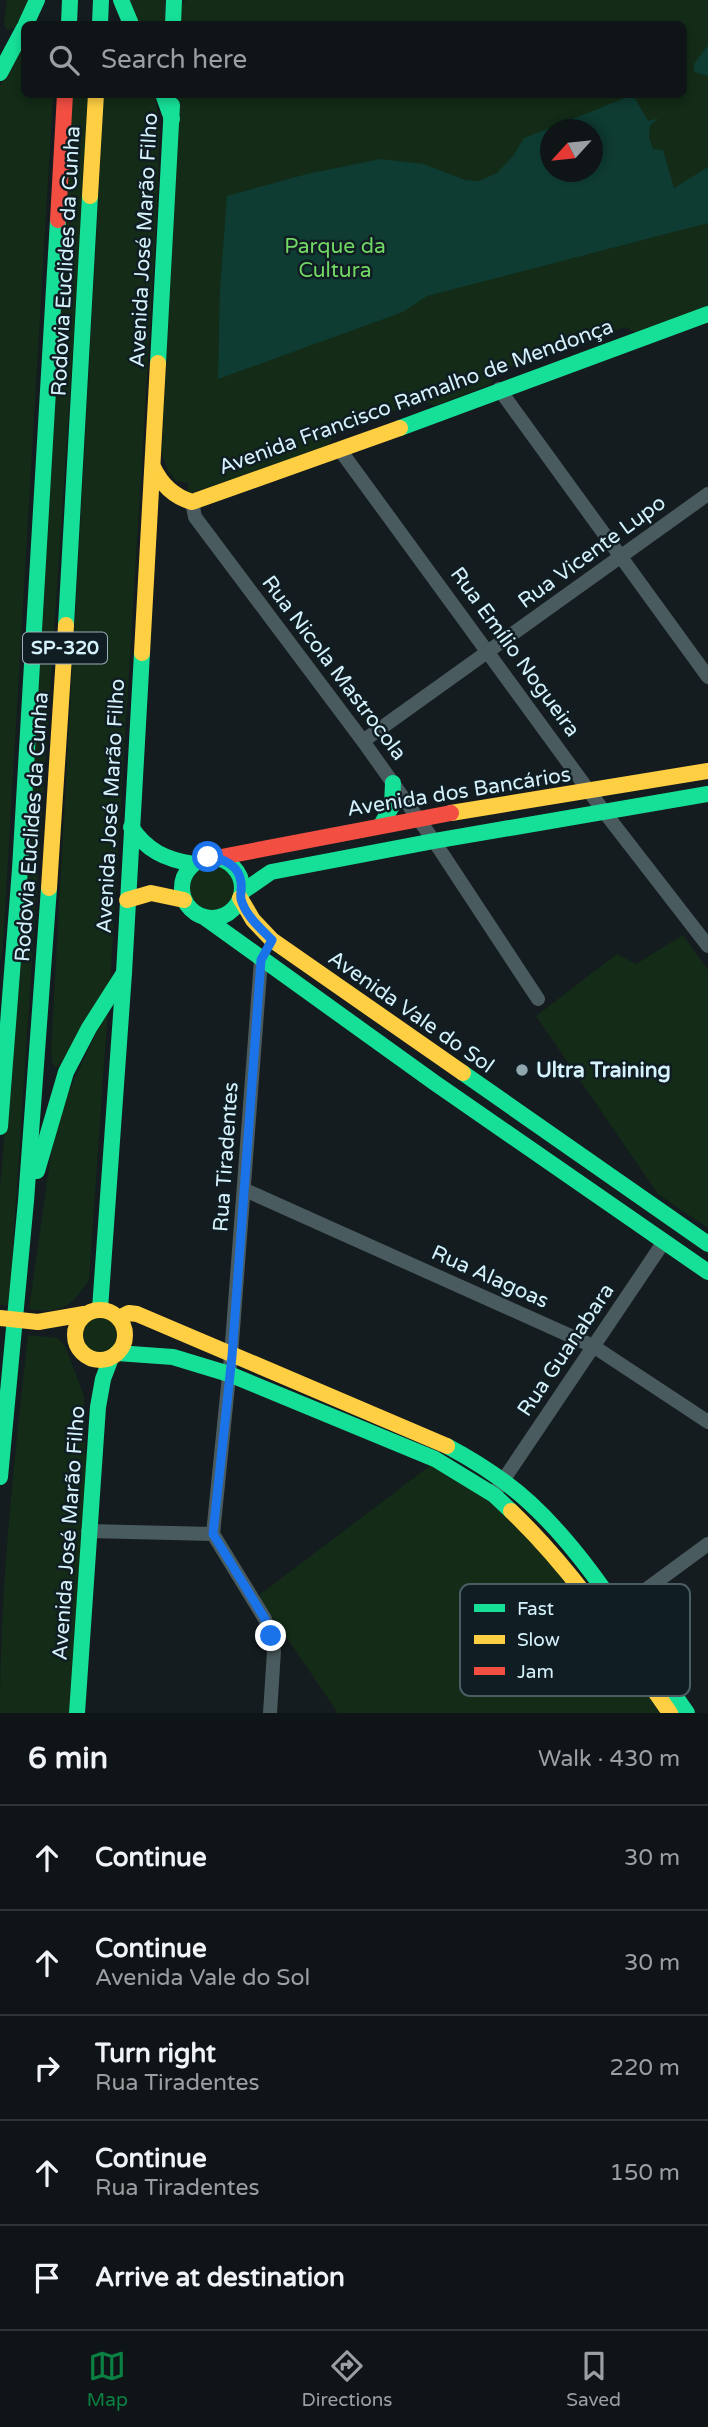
<!DOCTYPE html>
<html lang="en">
<head>
<meta charset="utf-8">
<style>
  body { margin:0; font-family:"Varela Round",sans-serif; background:#1d2224; color:#f1f3f6 }
  .compass { position:absolute; left:540px; top:119px; width:63px; height:63px; border-radius:50%; background:#0f1517; box-shadow:0 4px 10px #0003; rotate:243deg }
  .stop { position:absolute; width:21px; height:21px; margin:-16px; border:5px solid #1a73e8; border-radius:50%; background:#fff }
  .stop.end { background:#1a73e8; border-color:#fff; box-shadow:0 2px 7px #0008 }
  .list { margin:0; padding:0; list-style:none }
  h2 { display:flex; justify-content:space-between; align-items:center; height:91px; margin:0; padding:0 28px; font-size:30px }
  h2 small { font-size:23px; font-weight:400; color:#9b9fa1 }
  .list li { display:grid; grid-template-columns:46px 1fr auto; gap:21px; align-items:center; box-sizing:border-box; height:105px; padding:0 28px; border-top:2px solid #2f3436 }
  .list b { display:block; font-size:26px; white-space:nowrap }
  .list p { margin:0; font-size:23px; white-space:nowrap; color:#9b9fa1 }
  .list em { font-size:23px; font-style:normal; color:#9b9fa1 }
  .icon { flex:none; width:38px; height:38px; fill:none; stroke:currentColor; stroke-width:2; stroke-linecap:round; stroke-linejoin:round }
  .map { position:relative; flex:none; width:708px; height:1713px; overflow:hidden }
  .search { position:absolute; background:#0f1517; box-shadow:0 4px 10px #0003; left:21px; right:21px; top:21px; height:77px; display:flex; align-items:center; gap:18px; box-sizing:border-box; padding:0 24px; border-radius:10px; color:#9b9fa1; font-size:26px }
  .sheet { height:616px; background:#0f1517 }
  nav { display:flex; justify-content:space-around; align-items:center; box-sizing:border-box; height:98px; border-top:2px solid #2f3436; background:#0f1517; font-size:19px; color:#9b9fa1 }
  nav a { display:grid; justify-items:center; gap:4px }
  nav .on { color:#0b8043 }
  .map>svg:first-child { display:block }
  .green { fill:#132b17; fill-rule:evenodd }
  .water { fill:#0e3c32; fill-rule:evenodd }
  .lines { fill:none; stroke-linecap:round; stroke-linejoin:round }
  .street { stroke:#4a5b5f; stroke-width:14 }
  .fast { stroke:#16e098; stroke-width:16 }
  .slow { stroke:#ffcf43; stroke-width:16 }
  .jam { stroke:#f24e42; stroke-width:16 }
  .slow-bridge { stroke:#ffcf43; stroke-width:16 }
  .route { stroke:#1a73e8; stroke-width:9 }
  .poi-dot { fill:#91a7af; stroke:#101d23; stroke-width:2.5 }
  .labels { text-anchor:middle; dominant-baseline:central; stroke-width:5; stroke-linejoin:round; paint-order:stroke }
  .shield { fill:#101d23; stroke:#9ab2bb; stroke-width:2 }
  .shield-label { font-size:19px; font-weight:bold; fill:#d5f2fc }
  .street-label { font-size:21px; fill:#d5f2fc; stroke:#101d23 }
  .park-label { font-size:21px; fill:#71d865; stroke:#101d23 }
  .poi-label { font-size:21px; font-weight:bold; fill:#d5f2fc; stroke:#101d23; text-anchor:start }
  .key { fill:#101d23; stroke:#4b5d64; stroke-width:2 }
  .key-label { font-size:19px; fill:#d5f2fc }
</style>
</head>
<body>
<div class="map">
<svg width="708" height="1713" viewBox="0 0 708 1713">
  <rect width="100%" height="100%" fill="#141c1f"/>
  <g class="green">
    <polygon points="7,0 30,0 15,28 7,30 4,24"/>
    <polygon points="124,0 165,0 165,24 134,24"/>
    <path d="M186 0H708V310L637 333 625 327 499 371 491 384 434 406 423 400 335 433 328 446 188 494V483L176 481 167 469 162 453 177 95 684 94V24H180L181 5ZM550 130H592V172H550Z"/>
    <polygon points="24,38 24,94 52,95 53,97 3,946 0,964 0,87"/>
    <polygon points="70,95 90,95 9,1306 0,1305 0,1188 27,868"/>
    <polygon points="104,95 155,95 160,130 156,228 110,986 57,1068 52,1063 51,1050"/>
    <circle cx="212" cy="888" r="26"/>
    <polygon points="683,935 708,970 708,1228 658,1194 536,1016 617,954 636,964"/>
    <path d="M108 1008 89 1280C70 1307 63 1314 29 1309L56 1118Z"/>
    <circle cx="99" cy="1335" r="22"/>
    <path d="M28 1335 58 1338 65 1346 84 1396 86 1471 69 1713H0C0 1586 14 1461 28 1335Z"/>
    <polygon points="432,1464 491,1500 535,1541 667,1713 338,1713 258,1596"/>
  </g>
  <g class="water">
    <polygon points="708,45 708,76 694,72 694,64"/>
    <path d="M633 95 648 121 659 118 650 125 649 137 653 149 663 150 674 188 708 167V223L427 296 403 312 218 379 220 289 227 196 307 174 380 159 424 164 465 180 479 181 497 173 513 156 524 138ZM550 130H592V172H550Z"/>
  </g>
  <g class="lines">
    <g class="street">
      <polyline points="499,389 708,677"/>
      <polyline points="340,450 605,813 708,946"/>
      <polyline points="192,502 195,517 363,741 434,841 538,999"/>
      <polyline points="363,741 708,494"/>
      <polyline points="261,960 231,1356 213,1534 265,1619 271,1636 274,1651 270,1713"/>
      <polyline points="245,1190 593,1346 708,1422"/>
      <polyline points="498,1488 663,1243"/>
      <polyline points="88,1531 213,1534"/>
      <polyline points="610,1616 708,1544"/>
    </g>
    <g class="fast">
      <polyline points="121,0 131,24"/>
      <polyline points="26,24 37,0"/>
      <polyline points="69,24 70,0"/>
      <polyline points="100,24 101,0"/>
      <polyline points="173,24 174,0"/>
      <polyline points="0,73 24,28"/>
      <polyline points="163,94 172,119"/>
      <polyline points="158,363 172,105"/>
      <polyline points="400,428 708,314"/>
      <polyline points="66,625 90,196"/>
      <polyline points="381,825 392,806 393,783"/>
      <path d="M131 827C147 851 165 859 193 864"/>
      <circle cx="212" cy="888" r="30"/>
      <polyline points="242,892 271,872 434,841 708,794"/>
      <polyline points="204,917 435,1083 708,1272"/>
      <polyline points="463,1073 708,1244"/>
      <polyline points="0,1127 20,869 58,220"/>
      <polyline points="37,1171 66,1072 89,1028 124,973"/>
      <polyline points="100,1309 124,973 142,653"/>
      <polyline points="117,1353 173,1357 229,1374 435,1459 494,1495 511,1511"/>
      <path d="M447 1446C477 1462 505 1480 530 1503 594 1562 637 1643 687 1713"/>
      <polyline points="0,1477 26,1201 49,888"/>
      <polyline points="77,1713 98,1407 103,1379 111,1358"/>
    </g>
    <g class="slow">
      <polyline points="90,196 96,94"/>
      <path d="M153 467C162 485 173 496 192 502L400 428"/>
      <polyline points="142,653 158,363"/>
      <polyline points="451,813 708,771"/>
      <polyline points="49,888 66,625"/>
      <polyline points="240,898 253,920 272,940 463,1073"/>
      <polyline points="127,900 151,893 184,900"/>
      <circle cx="100" cy="1335" r="25"/>
      <polyline points="119,1318 129,1313 137,1314 447,1446"/>
      <polyline points="38,1322 84,1314"/>
      <path d="M511 1511C573 1570 621 1643 670 1713"/>
    </g>
    <g class="jam">
      <polyline points="58,220 65,94"/>
      <polyline points="216,858 451,813"/>
    </g>
    <polyline class="slow-bridge" points="0,1318 38,1322"/>
  </g>
  <g class="lines">
    <path class="route" d="M208 857C224 858 239 866 241 882 242 888 240 894 241 899 245 915 261 929 272 940L261 960 232 1356 213 1534 265 1619 271 1636"/>
  </g>
  <circle class="poi-dot" cx="522" cy="1070" r="7"/>
  <g class="labels">
    <rect class="shield" x="23" y="632.5" width="84" height="31" rx="5"/>
    <g class="shield-label">
      <text x="65" y="648">SP-320</text>
    </g>
    <g class="street-label">
      <text transform="translate(144 240) rotate(-87)">Avenida José Marão Filho</text>
      <text transform="translate(66 261) rotate(-87)">Rodovia Euclides da Cunha</text>
      <text transform="translate(416 397) rotate(-20)">Avenida Francisco Ramalho de Mendonça</text>
      <text transform="translate(592 552) rotate(-36)">Rua Vicente Lupo</text>
      <text transform="translate(515 652) rotate(54)">Rua Emílio Nogueira</text>
      <text transform="translate(334 668) rotate(53)">Rua Nicola Mastrocola</text>
      <text transform="translate(459 792) rotate(-9)">Avenida dos Bancários</text>
      <text transform="translate(111 806) rotate(-87)">Avenida José Marão Filho</text>
      <text transform="translate(32 827) rotate(-86)">Rodovia Euclides da Cunha</text>
      <text transform="translate(411 1012) rotate(35)">Avenida Vale do Sol</text>
      <text transform="translate(226 1157) rotate(-86)">Rua Tiradentes</text>
      <text transform="translate(490 1277) rotate(24)">Rua Alagoas</text>
      <text transform="translate(566 1350) rotate(-56)">Rua Guanabara</text>
      <text transform="translate(69 1533) rotate(-86)">Avenida José Marão Filho</text>
    </g>
    <g class="park-label">
      <text x="335" y="246">Parque da<tspan x="335" dy="24">Cultura</tspan></text>
    </g>
    <g class="poi-label">
      <text x="536" y="1070">Ultra Training</text>
    </g>
  </g>
  <rect x="460" y="1584" width="230" height="112" rx="10" class="key"/>
  <rect x="474" y="1604" width="31" height="8" fill="#16e098"/>
  <rect x="474" y="1635" width="31" height="9" fill="#ffcf43"/>
  <rect x="474" y="1667" width="31" height="8" fill="#f24e42"/>
  <g class="key-label">
    <text x="517" y="1615">Fast</text>
    <text x="517" y="1646">Slow</text>
    <text x="517" y="1678">Jam</text>
  </g>
</svg>
<svg class="compass" viewBox="-18 -18 36 36"><path d="M0-13l5 13h-10z" fill="#e53935"/><path d="M0 13l5-13h-10z" fill="#9b9fa1"/></svg>
<div class="stop" style="left:208px;top:857px"></div>
<div class="stop end" style="left:271px;top:1636px"></div>
<div class="search"><svg class="icon" aria-label="search" viewBox="0 0 24 24"><circle cx="10" cy="10" r="6"/><path d="M15 15l6 6"/></svg>Search here</div>
</div>
<section class="sheet">
<h2>6 min<small>Walk · 430 m</small></h2>
<ul class="list">
<li><svg class="icon" aria-label="ahead" viewBox="0 0 24 24"><path d="M12 20V5M6 11l6-6 6 6"/></svg><div><b>Continue</b></div><em>30 m</em></li>
<li><svg class="icon" aria-label="ahead" viewBox="0 0 24 24"><path d="M12 20V5M6 11l6-6 6 6"/></svg><div><b>Continue</b><p>Avenida Vale do Sol</p></div><em>30 m</em></li>
<li><svg class="icon" aria-label="right" viewBox="0 0 24 24"><path d="M7 20v-9h11M14 6l5 5-5 5"/></svg><div><b>Turn right</b><p>Rua Tiradentes</p></div><em>220 m</em></li>
<li><svg class="icon" aria-label="ahead" viewBox="0 0 24 24"><path d="M12 20V5M6 11l6-6 6 6"/></svg><div><b>Continue</b><p>Rua Tiradentes</p></div><em>150 m</em></li>
<li><svg class="icon" aria-label="arrive" viewBox="0 0 24 24"><path d="M6 21V4h12l-3 4 3 4H6"/></svg><div><b>Arrive at destination</b></div></li>
</ul>
</section>
<nav>
<a class="on"><svg class="icon" aria-label="map" viewBox="0 0 24 24"><path d="M3 6l6-2 6 2 6-2v14l-6 2-6-2-6 2zM9 4v14M15 6v14"/></svg>Map</a>
<a><svg class="icon" aria-label="directions" viewBox="0 0 24 24"><path d="M12 3l9 9-9 9-9-9zM9 14v-3h6M13 9l2 2-2 2"/></svg>Directions</a>
<a><svg class="icon" aria-label="saved" viewBox="0 0 24 24"><path d="M7 4h10v16l-5-4-5 4z"/></svg>Saved</a>
</nav>
</body>
</html>
